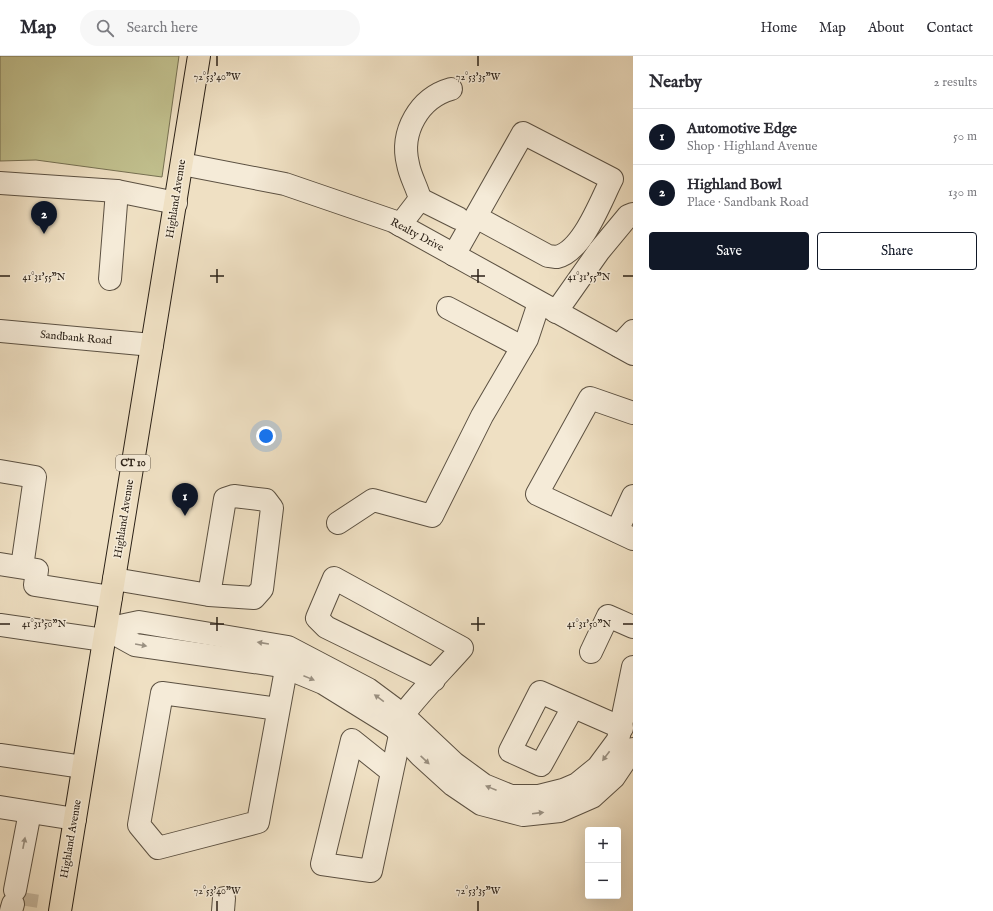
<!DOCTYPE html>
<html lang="en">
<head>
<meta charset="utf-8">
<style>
  body { margin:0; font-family:"IM FELL English",serif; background:#f7f7f7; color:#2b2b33 }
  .controls { position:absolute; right:12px; bottom:12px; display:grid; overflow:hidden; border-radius:4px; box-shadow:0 4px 16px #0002 }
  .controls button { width:36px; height:36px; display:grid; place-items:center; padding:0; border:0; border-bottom:1px solid #e1e1e2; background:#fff; color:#2b2b33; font:20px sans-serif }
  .you { position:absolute; left:266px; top:380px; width:14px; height:14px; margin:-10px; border:3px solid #fff; border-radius:50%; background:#1a73e8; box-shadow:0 0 0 6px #1a73e833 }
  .badge { display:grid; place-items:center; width:26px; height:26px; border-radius:50%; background:#111827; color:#fff; font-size:13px; font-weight:700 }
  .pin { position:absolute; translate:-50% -33px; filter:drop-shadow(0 1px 2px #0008) }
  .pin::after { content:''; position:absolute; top:21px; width:14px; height:12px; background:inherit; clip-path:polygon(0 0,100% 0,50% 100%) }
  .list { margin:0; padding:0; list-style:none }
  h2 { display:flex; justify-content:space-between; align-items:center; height:52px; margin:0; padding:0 16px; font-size:17px }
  h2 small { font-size:13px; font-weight:400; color:#7c7c81 }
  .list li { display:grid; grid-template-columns:26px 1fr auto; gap:12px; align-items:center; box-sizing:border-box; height:56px; padding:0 16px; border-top:1px solid #e1e1e2 }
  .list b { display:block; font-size:15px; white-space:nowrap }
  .list p { margin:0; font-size:13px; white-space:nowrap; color:#7c7c81 }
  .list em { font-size:13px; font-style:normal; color:#7c7c81 }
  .actions { display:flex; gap:8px; padding:12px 16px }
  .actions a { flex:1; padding:9px 0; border:1px solid #111827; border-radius:4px; text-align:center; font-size:14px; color:#111827 }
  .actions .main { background:#111827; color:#fff }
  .icon { flex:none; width:22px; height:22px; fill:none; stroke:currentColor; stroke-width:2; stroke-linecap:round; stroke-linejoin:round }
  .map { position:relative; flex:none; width:633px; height:855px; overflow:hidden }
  header { display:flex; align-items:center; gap:24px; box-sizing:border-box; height:56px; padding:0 20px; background:#fff; border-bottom:1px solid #e1e1e2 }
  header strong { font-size:19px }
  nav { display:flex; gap:22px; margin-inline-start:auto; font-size:14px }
  .search { width:280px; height:36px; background:#f7f7f7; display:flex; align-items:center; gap:10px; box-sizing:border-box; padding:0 14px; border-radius:22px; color:#7c7c81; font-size:15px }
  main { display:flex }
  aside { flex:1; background:#fff }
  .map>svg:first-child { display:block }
  .green { fill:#c1c08e; stroke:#767052 }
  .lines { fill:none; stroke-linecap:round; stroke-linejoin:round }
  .minor-tunnel { stroke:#c8baa1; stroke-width:22; stroke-dasharray:22 11; stroke-linecap:butt }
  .minor-casing { stroke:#5c5142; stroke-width:24 }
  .highway-casing { stroke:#2b2117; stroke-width:24 }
  .minor { stroke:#f5ebd8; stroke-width:22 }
  .highway { stroke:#efe0c3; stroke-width:22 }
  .oneway { fill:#9a9081 }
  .ticks { fill:none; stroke:#2b2117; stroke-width:1.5 }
  .labels { text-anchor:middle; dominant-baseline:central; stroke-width:3; stroke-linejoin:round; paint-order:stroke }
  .shield { fill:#f5ebd8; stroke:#685e51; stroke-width:1 }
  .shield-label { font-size:10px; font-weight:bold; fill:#2b2117 }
  .street-label { font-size:11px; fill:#2b2117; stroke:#f5ebd8 }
  .ticks-label { font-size:10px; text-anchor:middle; fill:#2b2117; stroke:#f5ebd8; stroke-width:3; stroke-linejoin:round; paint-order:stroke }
</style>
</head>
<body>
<header>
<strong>Map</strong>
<div class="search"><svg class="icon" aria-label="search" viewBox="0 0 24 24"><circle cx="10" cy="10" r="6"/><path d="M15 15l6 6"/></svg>Search here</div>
<nav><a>Home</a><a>Map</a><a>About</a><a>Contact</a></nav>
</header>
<main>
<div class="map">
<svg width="633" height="855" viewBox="0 0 633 855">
  <rect width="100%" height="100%" fill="#efe0c3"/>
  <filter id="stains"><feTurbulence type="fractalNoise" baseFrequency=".005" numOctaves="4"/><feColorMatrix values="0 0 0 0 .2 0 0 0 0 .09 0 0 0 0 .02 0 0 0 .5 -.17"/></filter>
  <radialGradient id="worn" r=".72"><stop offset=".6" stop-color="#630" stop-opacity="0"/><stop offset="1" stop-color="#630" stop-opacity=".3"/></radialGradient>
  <polygon class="green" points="0,0 179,0 162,121 36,104 0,105"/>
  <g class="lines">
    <polyline class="minor-tunnel" points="26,850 28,837"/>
    <g class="minor-casing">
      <g id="minor">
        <polyline points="182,108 285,128 393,165 633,298"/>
        <polyline points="0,127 117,135 176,147"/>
        <polyline points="420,143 458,162"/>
        <path d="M400 169 420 143C417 131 410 120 408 108 400 76 419 42 451 33"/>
        <path d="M454 199 523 77 612 123C601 144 583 195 557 201 555 201 551 200 548 200L476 161"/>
        <polyline points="110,223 117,135"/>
        <polyline points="448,252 522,291"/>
        <polyline points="556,256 599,195 628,160 633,158"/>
        <polyline points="0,275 152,289"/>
        <polyline points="619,290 633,275"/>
        <polyline points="633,357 590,342 537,438 633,483"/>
        <polyline points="0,415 35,421 22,511"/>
        <polyline points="338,467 373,444 432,460 482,360 527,283 539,247"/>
        <polyline points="617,475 633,440"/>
        <polyline points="0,508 37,514 35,529 111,541"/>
        <polyline points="114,523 209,539 225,443 234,440 266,444 272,452 262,533 254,542 209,539"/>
        <polyline points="0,569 104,584"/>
        <polyline points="106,573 139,566 288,591 368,633 403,659 454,707 484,729 511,740 539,740 563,734 577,728 598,711 618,684 633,611"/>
        <polyline points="106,573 135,589 282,610 323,627 394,671 420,699 453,729 481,748 523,759 560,755 592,741 614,721 633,693"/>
        <polyline points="591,596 608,560 633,571"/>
        <polyline points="573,651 541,709 510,695 540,636 622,672"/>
        <polyline points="278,653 162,637 139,769 158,792 258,766 285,619 282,610 285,599"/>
        <path d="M394 671C414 642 439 618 462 592L334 522 317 562 326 571 434 624"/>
        <polyline points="0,699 83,711"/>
        <polyline points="392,716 352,684 322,808 371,815 400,679"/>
        <polyline points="0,751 75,763"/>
        <polyline points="15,834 30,756"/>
        <polyline points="11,855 13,848"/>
        <polyline points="223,855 224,842"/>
      </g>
    </g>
    <g class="highway-casing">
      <polyline id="highway" points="60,855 199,0"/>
    </g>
    <use href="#minor" class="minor"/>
    <use href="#highway" class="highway"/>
  </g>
  <defs><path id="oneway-solid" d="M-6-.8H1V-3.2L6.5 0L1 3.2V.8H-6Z"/></defs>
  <g class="oneway">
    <use href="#oneway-solid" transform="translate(263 587) rotate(-171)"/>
    <use href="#oneway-solid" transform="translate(141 589) rotate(10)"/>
    <use href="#oneway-solid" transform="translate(309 622) rotate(22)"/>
    <use href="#oneway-solid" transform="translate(379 642) rotate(-144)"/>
    <use href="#oneway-solid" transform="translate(606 700) rotate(127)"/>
    <use href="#oneway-solid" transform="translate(425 704) rotate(43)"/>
    <use href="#oneway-solid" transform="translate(491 732) rotate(-158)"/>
    <use href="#oneway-solid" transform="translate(538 757) rotate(-7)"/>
    <use href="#oneway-solid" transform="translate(24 787) rotate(-79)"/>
  </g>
  <path class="ticks" d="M217 0V10M478 0V10M217 213V227M478 213V227M0 220H10M210 220H224M471 220H485M623 220H633M217 561V575M478 561V575M0 568H10M210 568H224M471 568H485M623 568H633M217 845V855M478 845V855"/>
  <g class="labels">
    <rect class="shield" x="116" y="399" width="34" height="16" rx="3"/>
    <g class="shield-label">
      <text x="133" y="407">CT 10</text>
    </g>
    <g class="street-label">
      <text transform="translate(176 143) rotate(-81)">Highland Avenue</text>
      <text transform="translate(417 179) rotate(28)">Realty Drive</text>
      <text transform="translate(76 282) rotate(5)">Sandbank Road</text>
      <text transform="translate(124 463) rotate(-81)">Highland Avenue</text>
      <text transform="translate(71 783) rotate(-80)">Highland Avenue</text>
    </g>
  </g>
  <g class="ticks-label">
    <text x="217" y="24">72°53'40"W</text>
    <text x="478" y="24">72°53'35"W</text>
    <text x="44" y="224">41°31'55"N</text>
    <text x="589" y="224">41°31'55"N</text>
    <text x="44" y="571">41°31'50"N</text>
    <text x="589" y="571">41°31'50"N</text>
    <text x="217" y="838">72°53'40"W</text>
    <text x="478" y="838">72°53'35"W</text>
  </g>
  <rect width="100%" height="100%" filter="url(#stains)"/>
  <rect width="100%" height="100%" fill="url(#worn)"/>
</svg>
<div class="controls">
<button>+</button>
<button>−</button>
</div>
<div class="you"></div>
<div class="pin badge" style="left:185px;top:460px">1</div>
<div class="pin badge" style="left:44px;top:178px">2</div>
</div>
<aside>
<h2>Nearby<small>2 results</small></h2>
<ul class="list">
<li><span class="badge">1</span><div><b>Automotive Edge</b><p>Shop · Highland Avenue</p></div><em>50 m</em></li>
<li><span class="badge">2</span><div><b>Highland Bowl</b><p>Place · Sandbank Road</p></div><em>130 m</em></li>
</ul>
<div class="actions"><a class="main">Save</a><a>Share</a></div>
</aside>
</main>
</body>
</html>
